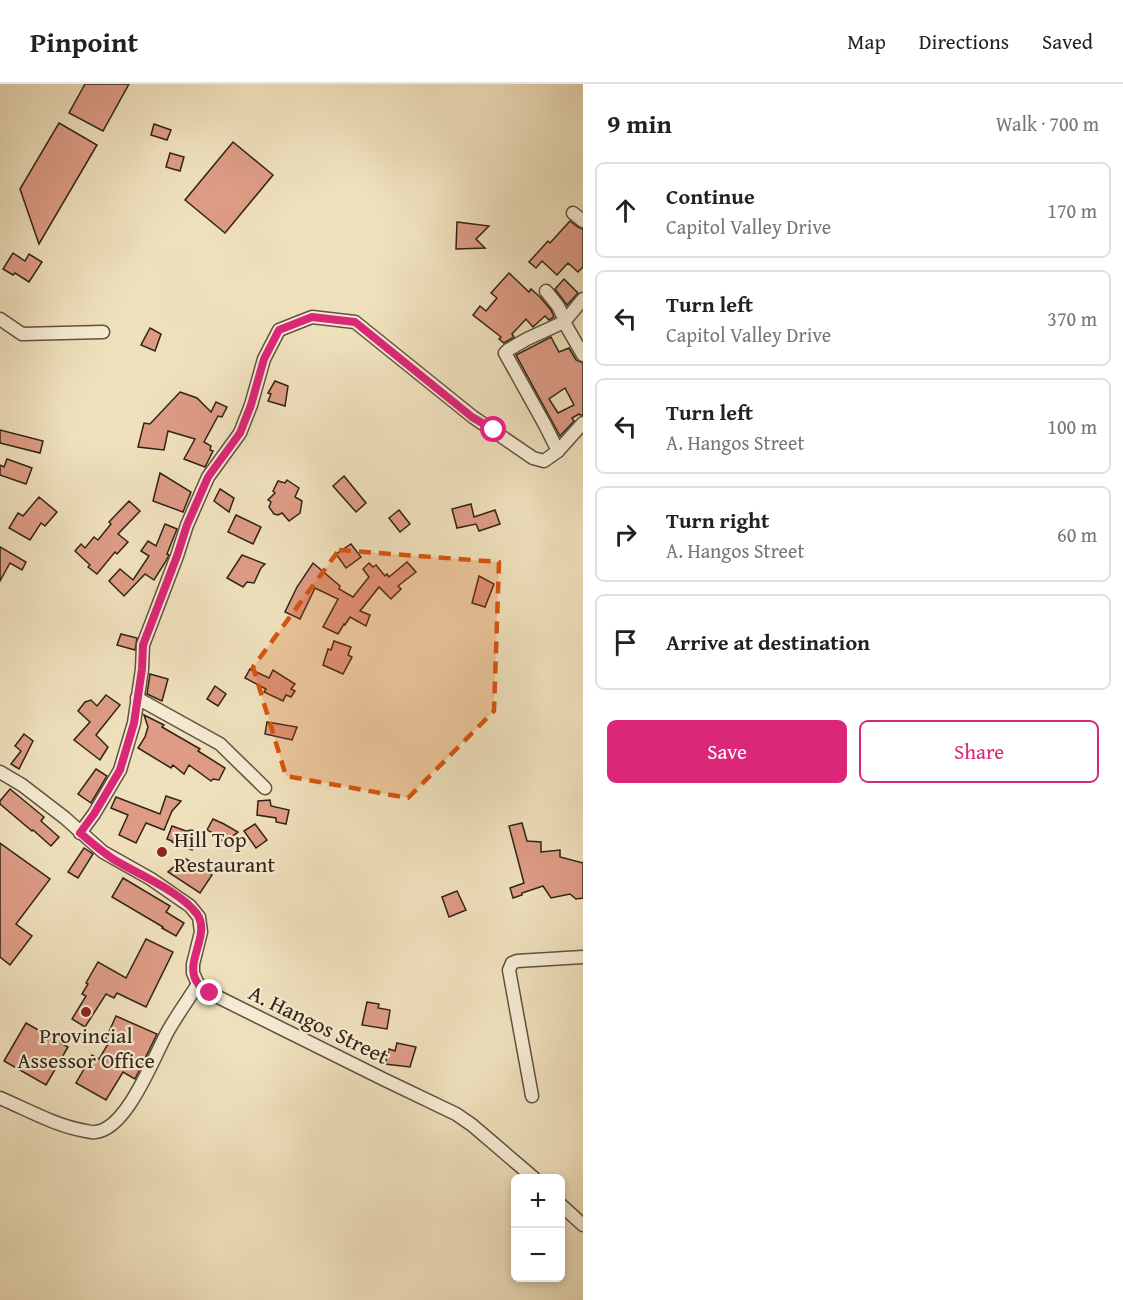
<!DOCTYPE html>
<html lang="en">
<head>
<meta charset="utf-8">
<style>
  body { margin:0; font-family:"Gentium Book Plus",serif; background:#f2f2f2; color:#222 }
  .controls { position:absolute; right:18px; bottom:18px; display:grid; overflow:hidden; border-radius:9px; box-shadow:0 3px 9px #0003 }
  .controls button { width:54px; height:54px; display:grid; place-items:center; padding:0; border:0; border-bottom:2px solid #e0e0e0; background:#fff; color:#222; font:30px sans-serif }
  .stop { position:absolute; width:18px; height:18px; margin:-14px; border:4px solid #db2777; border-radius:50%; background:#fff }
  .stop.end { background:#db2777; border-color:#fff; box-shadow:0 2px 6px #0008 }
  .list { margin:0; padding:0; list-style:none }
  h2 { display:flex; justify-content:space-between; align-items:center; height:78px; margin:0; padding:0 24px; font-size:26px }
  h2 small { font-size:20px; font-weight:400; color:#767676 }
  .list li { display:grid; grid-template-columns:39px 1fr auto; gap:18px; align-items:center; box-sizing:border-box; height:96px; margin:0 12px 12px; padding:0 12px; border:2px solid #e0e0e0; border-radius:9px }
  .list b { display:block; font-size:22px; white-space:nowrap }
  .list p { margin:0; font-size:20px; white-space:nowrap; color:#767676 }
  .list em { font-size:20px; font-style:normal; color:#767676 }
  .actions { display:flex; gap:12px; padding:18px 24px }
  .actions a { flex:1; padding:14px 0; border:2px solid #db2777; border-radius:9px; text-align:center; font-size:21px; color:#db2777 }
  .actions .main { background:#db2777; color:#fff }
  .icon { flex:none; width:33px; height:33px; fill:none; stroke:currentColor; stroke-width:2; stroke-linecap:round; stroke-linejoin:round }
  .map { position:relative; flex:none; width:583px; height:1216px; overflow:hidden }
  header { display:flex; align-items:center; gap:36px; box-sizing:border-box; height:84px; padding:0 30px; background:#fff; border-bottom:2px solid #e0e0e0 }
  header strong { font-size:28px }
  nav { display:flex; gap:33px; margin-inline-start:auto; font-size:21px }
  main { display:flex }
  aside { flex:1; background:#fff }
  .map>svg:first-child { display:block }
  .building { fill:#de9c85; stroke:#302317; stroke-width:1.5; fill-rule:evenodd }
  .lines { fill:none; stroke-linecap:round; stroke-linejoin:round }
  .minor-casing { stroke:#605240; stroke-width:15 }
  .minor { stroke:#f5ebd3; stroke-width:12 }
  .route { stroke:#db2777; stroke-width:8 }
  .marked { fill:#d6540d; fill-opacity:0.2; stroke:#d6540d; stroke-width:4.5; stroke-dasharray:12 8; stroke-linejoin:round }
  .poi-dot { fill:#8f2418; stroke:#f5ebd3; stroke-width:2 }
  .labels { text-anchor:middle; dominant-baseline:central; stroke-width:4.5; stroke-linejoin:round; paint-order:stroke }
  .poi-label { font-size:22px; fill:#302317; stroke:#f5ebd3; text-anchor:start }
  .street-label { font-size:22px; fill:#302317; stroke:#f5ebd3 }
</style>
</head>
<body>
<header>
<strong>Pinpoint</strong>
<nav><a>Map</a><a>Directions</a><a>Saved</a></nav>
</header>
<main>
<div class="map">
<svg width="583" height="1216" viewBox="0 0 583 1216">
  <rect width="100%" height="100%" fill="#efe0bc"/>
  <filter id="stains"><feTurbulence type="fractalNoise" baseFrequency=".00333" numOctaves="4"/><feColorMatrix values="0 0 0 0 .2 0 0 0 0 .09 0 0 0 0 .02 0 0 0 .5 -.17"/></filter>
  <radialGradient id="worn" r=".72"><stop offset=".6" stop-color="#630" stop-opacity="0"/><stop offset="1" stop-color="#630" stop-opacity=".3"/></radialGradient>
  <g class="building">
    <polygon points="85,0 129,0 103,47 69,29"/>
    <polygon points="59,39 97,61 39,160 20,105"/>
    <polygon points="154,40 171,46 167,56 151,51"/>
    <polygon points="233,58 273,91 225,149 185,116"/>
    <polygon points="170,69 184,73 180,87 166,83"/>
    <polygon points="570,137 578,143 583,145 583,183 578,188 568,179 557,191 542,177 536,184 529,178 548,157 550,159"/>
    <polygon points="457,138 489,142 476,155 485,164 456,165"/>
    <polygon points="13,169 25,177 29,170 42,178 29,198 15,189 13,191 3,185"/>
    <polygon points="509,189 529,208 531,205 540,213 551,226 554,233 549,236 545,232 533,243 526,235 512,250 514,253 504,259 499,255 501,253 473,231 480,222 486,227 497,214 491,209"/>
    <polygon points="564,195 578,209 567,221 555,205"/>
    <polygon points="150,244 161,250 155,267 141,261"/>
    <path d="M551 253 559 268 569 264 576 276 583 279V331H580L579 330 572 334 574 337 560 352 516 271ZM565 304 574 321 558 329 549 315Z"/>
    <polygon points="275,297 288,302 285,322 268,317 271,310 268,309"/>
    <polygon points="180,308 197,314 211,328 216,318 227,323 222,333 218,332 204,358 211,362 210,366 213,367 205,383 184,375 195,355 168,347 164,366 138,363 144,339 150,340"/>
    <polygon points="0,346 43,357 40,369 0,359"/>
    <polygon points="7,375 32,384 26,400 0,391 0,381 4,383"/>
    <polygon points="160,389 191,408 183,428 153,417"/>
    <polygon points="344,392 366,419 356,428 333,402"/>
    <polygon points="287,396 299,404 295,413 302,417 300,429 289,437 282,429 278,431 274,430 269,423 271,418 268,416 275,409 273,407 278,397 285,399"/>
    <polygon points="220,405 234,414 229,428 214,417"/>
    <polygon points="39,413 57,428 45,442 41,439 30,456 9,444 18,429 23,432"/>
    <polygon points="129,417 140,427 118,450 128,458 117,470 115,468 97,490 88,483 90,481 75,467 81,460 85,464 94,453 98,456 111,440 109,438"/>
    <polygon points="471,420 474,433 495,426 500,440 479,447 476,440 457,444 452,425"/>
    <polygon points="399,426 410,440 400,448 389,434"/>
    <polygon points="236,431 261,443 253,460 228,448"/>
    <polygon points="165,440 177,445 167,470 169,471 166,477 154,496 145,490 124,512 109,497 120,485 133,496 149,472 141,467 148,457 156,462"/>
    <polygon points="351,460 361,473 346,484 336,470"/>
    <polygon points="0,463 26,478 22,486 10,479 0,497"/>
    <polygon points="242,471 265,480 261,484 254,499 247,498 243,503 227,494"/>
    <polygon points="407,478 416,488 398,502 401,505 391,515 379,503 360,527 370,531 366,542 350,533 345,541 344,540 338,550 323,543 338,515 315,504 300,535 285,528 297,503 313,479 340,502 339,505 353,513 369,493 363,485 369,479 373,483 376,481 385,492 387,490 389,493"/>
    <polygon points="479,492 494,500 485,523 472,519"/>
    <polygon points="121,550 137,554 135,566 117,561"/>
    <polygon points="334,557 351,563 348,571 352,573 343,590 323,581 328,565 331,566"/>
    <polygon points="250,585 269,594 273,586 295,600 291,605 295,607 291,613 286,611 283,617 264,608 266,605 245,594"/>
    <polygon points="150,590 168,595 162,617 147,610"/>
    <polygon points="215,602 226,610 218,622 207,615"/>
    <polygon points="106,611 120,621 96,651 108,663 100,676 74,656 90,638 78,627 85,618 91,616 97,622"/>
    <polygon points="144,631 164,641 162,643 200,665 198,667 225,684 219,696 213,695 211,697 189,681 184,690 173,681 171,684 138,664 145,653 148,643"/>
    <polygon points="267,638 297,643 292,656 265,650"/>
    <polygon points="24,650 33,657 19,685 11,680 21,667 15,662"/>
    <polygon points="96,685 107,692 91,719 78,710"/>
    <polygon points="10,705 44,733 41,737 59,753 51,762 33,746 32,747 0,720 0,717"/>
    <polygon points="166,712 181,717 172,727 164,746 146,739 136,759 119,751 128,731 111,724 116,713 160,730"/>
    <polygon points="270,716 271,722 289,726 286,740 276,738 276,734 257,731 258,717"/>
    <polygon points="213,735 224,740 238,748 224,759 217,751 207,746"/>
    <polygon points="522,739 527,757 541,758 541,768 560,766 560,773 583,779 583,814 576,815 570,810 551,814 543,802 522,809 522,811 513,814 510,804 524,799 509,742"/>
    <polygon points="255,740 267,756 256,764 244,747"/>
    <polygon points="172,742 186,747 192,746 199,749 202,761 193,762 192,766 172,758 172,757 167,755"/>
    <polygon points="0,759 50,795 16,840 32,852 10,881 0,873"/>
    <polygon points="84,764 93,770 78,794 68,788"/>
    <polygon points="186,775 212,791 200,809 168,788 178,779 183,780"/>
    <polygon points="123,794 170,822 166,828 184,839 176,852 162,844 163,843 112,813"/>
    <polygon points="457,807 466,826 449,833 442,813"/>
    <polygon points="146,855 173,868 146,923 117,909 114,914 106,910 85,943 72,935 86,912 82,910 88,900 86,899 98,878 126,894"/>
    <polygon points="367,918 379,920 378,924 390,926 387,945 362,941"/>
    <polygon points="116,932 157,950 135,995 123,988 106,1016 76,999 92,971 99,975 108,960 104,959"/>
    <polygon points="26,939 68,963 46,1001 4,977"/>
    <polygon points="397,959 416,963 410,983 385,980 389,965 395,967"/>
  </g>
  <g class="lines">
    <g class="minor-casing">
      <g id="minor">
        <polyline points="573,129 583,137"/>
        <polyline points="546,207 558,222 565,236"/>
        <polyline points="0,235 22,250 103,248"/>
        <polyline points="564,238 583,271"/>
        <polyline points="558,367 545,341 505,269 508,266 527,255 564,238 583,215"/>
        <polyline points="137,614 220,660 265,704"/>
        <polyline points="0,688 22,701 65,734 103,768 151,795 190,822 199,833 201,848 193,880 193,889 198,900 210,909 383,995 456,1030 472,1041 534,1094"/>
        <polyline points="80,749 94,730 120,686 134,639 142,585 143,561 177,472 187,441 208,393 240,349 251,321 264,275 279,246 312,233 355,238 473,333 533,374 544,377 558,367 583,339"/>
        <polyline points="532,1012 509,886 512,879 517,877 583,873"/>
        <path d="M0 1014C28 1026 56 1042 86 1047 89 1047 92 1049 95 1048 127 1046 154 972 168 947 177 931 188 916 198 900"/>
        <polyline points="560,1120 583,1141"/>
      </g>
    </g>
    <use href="#minor" class="minor"/>
  </g>
  <g class="lines">
    <path class="route" d="M210 909C206 907 201 904 199 901 181 880 212 852 197 830 180 807 137 790 113 775 101 767 91 758 80 749L94 730 120 686 134 639 142 585 143 561 177 472 187 441 208 393 240 349 251 321 264 275 279 246 312 233 355 238 472 333 494 346"/>
  </g>
  <path class="marked" d="M339 466 499 478 494 627 408 714 286 692 253 583Z"/>
  <g class="poi-dot">
    <circle cx="162" cy="768" r="6"/>
    <circle cx="86" cy="928" r="6"/>
  </g>
  <g class="labels">
    <g class="poi-label">
      <text x="174" y="755">Hill Top<tspan x="174" dy="25">Restaurant</tspan></text>
      <text x="86" y="951" text-anchor="middle">Provincial<tspan x="86" dy="25">Assessor Office</tspan></text>
    </g>
    <g class="street-label">
      <text transform="translate(319 940) rotate(26)">A. Hangos Street</text>
    </g>
  </g>
  <rect width="100%" height="100%" filter="url(#stains)"/>
  <rect width="100%" height="100%" fill="url(#worn)"/>
</svg>
<div class="controls">
<button>+</button>
<button>−</button>
</div>
<div class="stop" style="left:494px;top:346px"></div>
<div class="stop end" style="left:210px;top:909px"></div>
</div>
<aside>
<h2>9 min<small>Walk · 700 m</small></h2>
<ul class="list">
<li><svg class="icon" aria-label="ahead" viewBox="0 0 24 24"><path d="M12 20V5M6 11l6-6 6 6"/></svg><div><b>Continue</b><p>Capitol Valley Drive</p></div><em>170 m</em></li>
<li><svg class="icon" aria-label="left" viewBox="0 0 24 24"><path d="M17 20v-9H6M10 6l-5 5 5 5"/></svg><div><b>Turn left</b><p>Capitol Valley Drive</p></div><em>370 m</em></li>
<li><svg class="icon" aria-label="left" viewBox="0 0 24 24"><path d="M17 20v-9H6M10 6l-5 5 5 5"/></svg><div><b>Turn left</b><p>A. Hangos Street</p></div><em>100 m</em></li>
<li><svg class="icon" aria-label="right" viewBox="0 0 24 24"><path d="M7 20v-9h11M14 6l5 5-5 5"/></svg><div><b>Turn right</b><p>A. Hangos Street</p></div><em>60 m</em></li>
<li><svg class="icon" aria-label="arrive" viewBox="0 0 24 24"><path d="M6 21V4h12l-3 4 3 4H6"/></svg><div><b>Arrive at destination</b></div></li>
</ul>
<div class="actions"><a class="main">Save</a><a>Share</a></div>
</aside>
</main>
</body>
</html>
